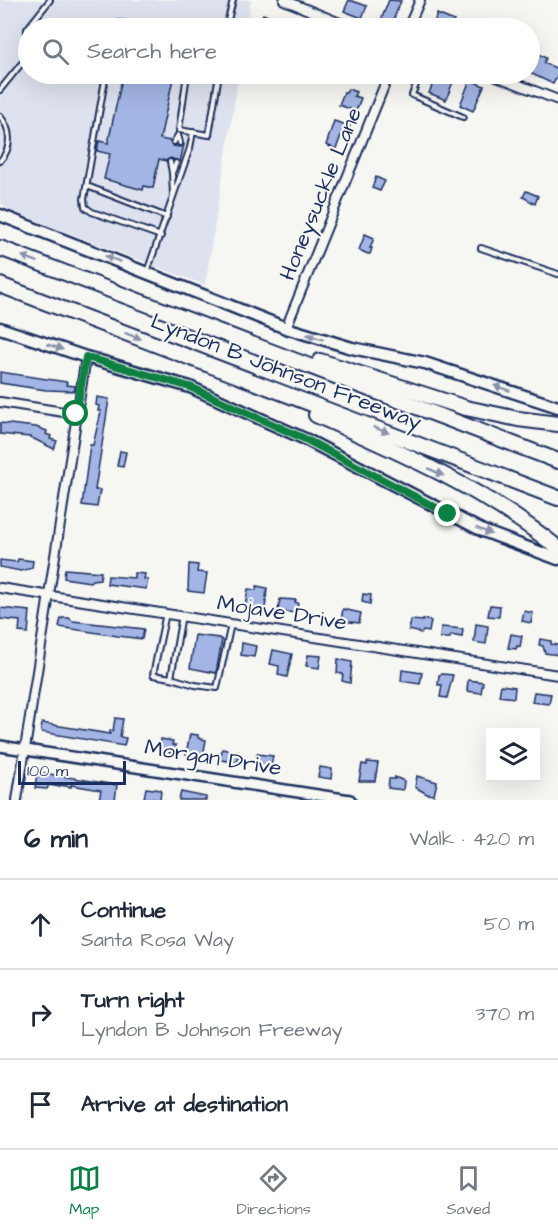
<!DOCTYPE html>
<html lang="en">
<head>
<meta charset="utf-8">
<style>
  body { margin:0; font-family:"Architects Daughter",sans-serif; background:#f2f2f3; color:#1f2937 }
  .controls { position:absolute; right:18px; bottom:18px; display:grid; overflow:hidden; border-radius:0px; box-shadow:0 6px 24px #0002 }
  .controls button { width:54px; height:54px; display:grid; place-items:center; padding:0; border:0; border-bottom:2px solid #e0e1e3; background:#fff; color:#1f2937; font:30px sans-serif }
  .scale { position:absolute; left:18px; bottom:15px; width:108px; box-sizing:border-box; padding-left:6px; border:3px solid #1b2f5e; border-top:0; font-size:16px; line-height:21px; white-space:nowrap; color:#1b2f5e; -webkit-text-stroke:4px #f6f6f2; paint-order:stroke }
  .stop { position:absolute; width:18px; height:18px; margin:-14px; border:4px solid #0b8043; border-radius:50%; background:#fff }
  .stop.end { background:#0b8043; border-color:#fff; box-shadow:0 2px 6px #0008 }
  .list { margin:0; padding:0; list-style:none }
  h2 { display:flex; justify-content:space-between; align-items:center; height:78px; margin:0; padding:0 24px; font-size:26px }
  h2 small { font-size:20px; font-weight:400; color:#747a83 }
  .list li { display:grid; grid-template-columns:39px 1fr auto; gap:18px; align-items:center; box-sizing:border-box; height:90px; padding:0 24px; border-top:2px solid #e0e1e3 }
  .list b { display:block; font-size:22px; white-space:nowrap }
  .list p { margin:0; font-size:20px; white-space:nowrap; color:#747a83 }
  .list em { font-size:20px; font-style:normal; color:#747a83 }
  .icon { flex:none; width:33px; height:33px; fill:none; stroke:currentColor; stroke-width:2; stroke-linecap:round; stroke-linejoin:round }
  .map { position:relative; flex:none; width:558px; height:800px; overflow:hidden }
  .search { position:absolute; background:#fff; box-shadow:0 6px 24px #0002; left:18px; right:18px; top:18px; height:66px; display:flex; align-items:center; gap:15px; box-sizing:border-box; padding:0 21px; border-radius:33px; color:#747a83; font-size:22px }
  .sheet { height:348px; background:#fff }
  nav { display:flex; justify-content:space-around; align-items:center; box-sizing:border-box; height:84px; border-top:2px solid #e0e1e3; background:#fff; font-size:16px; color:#747a83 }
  nav a { display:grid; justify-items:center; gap:3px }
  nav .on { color:#0b8043 }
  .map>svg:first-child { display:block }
  .built { fill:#dde2ee }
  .building { fill:#a3b5e4; stroke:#1b2f5e; stroke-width:1.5 }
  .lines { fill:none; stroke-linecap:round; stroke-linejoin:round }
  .service-casing { stroke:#1b2f5e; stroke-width:8 }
  .minor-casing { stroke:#1b2f5e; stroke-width:12 }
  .tertiary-casing { stroke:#1b2f5e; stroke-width:14 }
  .secondary-casing { stroke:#1b2f5e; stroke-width:15 }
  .motorway-casing { stroke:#1b2f5e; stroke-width:18 }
  .service { stroke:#f6f6f2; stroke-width:4 }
  .minor { stroke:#f6f6f2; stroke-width:8 }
  .tertiary { stroke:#f6f6f2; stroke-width:9 }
  .secondary { stroke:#f6f6f2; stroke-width:10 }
  .motorway { stroke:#f6f6f2; stroke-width:14 }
  .oneway { fill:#8892a8 }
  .route { stroke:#0b8043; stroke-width:8 }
  .labels { text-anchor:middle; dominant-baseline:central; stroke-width:4.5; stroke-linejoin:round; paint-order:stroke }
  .street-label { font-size:22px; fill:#1b2f5e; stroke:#f6f6f2 }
</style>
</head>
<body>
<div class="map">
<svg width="558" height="800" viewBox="0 0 558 800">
  <rect width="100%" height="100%" fill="#f6f6f2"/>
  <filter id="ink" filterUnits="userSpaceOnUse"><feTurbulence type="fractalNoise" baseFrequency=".0167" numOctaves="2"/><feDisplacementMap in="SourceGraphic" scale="12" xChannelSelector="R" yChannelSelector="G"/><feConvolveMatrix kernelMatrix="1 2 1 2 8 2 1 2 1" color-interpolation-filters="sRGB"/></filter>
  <g filter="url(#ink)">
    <polygon class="built" points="0,0 251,0 246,28 28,28 28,74 239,74 205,285 10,211 0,202"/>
    <g class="building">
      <polygon points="349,0 367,6 362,18 344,11"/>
      <polygon points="389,0 401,1 390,28 388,28 379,25"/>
      <polygon points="263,14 270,17 268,21 272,23 269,28 258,28"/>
      <polygon points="437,14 454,21 451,28 432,28"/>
      <polygon points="533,51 546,58 544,63 558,69 558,74 553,84 530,73 534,65 530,61"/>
      <polygon points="123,74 174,74 160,139 170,141 173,146 180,147 184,145 180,162 171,158 166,161 159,159 153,188 144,186 143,190 104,179 110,154 97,151 99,141 108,143"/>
      <polygon points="437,74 456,74 446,100 429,93"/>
      <polygon points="470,80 484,86 473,111 460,105"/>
      <polygon points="348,89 356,92 354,96 361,98 356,111 339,105 344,92 346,93"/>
      <polygon points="334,121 350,126 348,135 342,133 336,149 326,145"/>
      <polygon points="376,177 385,181 380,191 372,188"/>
      <polygon points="526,191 538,196 535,204 523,197"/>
      <polygon points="365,234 374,238 370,248 372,248 370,254 368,254 359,250"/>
      <polygon points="0,372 67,382 66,385 75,386 75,391 46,390 0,383"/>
      <polygon points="97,397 109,399 95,490 100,490 97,507 82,505 90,445 93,445 101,411 98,411 99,406 96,405"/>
      <polygon points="0,423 36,427 47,431 46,434 51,436 50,439 57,441 54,449 30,437 0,434"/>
      <polygon points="120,451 126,452 123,467 117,466"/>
      <polygon points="18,559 33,561 32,568 21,571 0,567 0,560 17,562"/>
      <polygon points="189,564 198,565 197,572 207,573 204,593 188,591"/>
      <polygon points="65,569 101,572 100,579 92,580 90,582 64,578"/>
      <polygon points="134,573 145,574 144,579 148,579 146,589 107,584 108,576 134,578"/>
      <polygon points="257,586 267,588 265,610 245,606 248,589 256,590"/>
      <polygon points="363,594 371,595 370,604 362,602"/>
      <polygon points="280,599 296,600 295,602 298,603 296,613 278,611"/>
      <polygon points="490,605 500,606 499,617 488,616"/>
      <polygon points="0,608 30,611 28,633 19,632 20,621 0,619"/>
      <polygon points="343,609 361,613 359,623 341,621"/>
      <polygon points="524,611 533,613 531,623 522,621"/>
      <polygon points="61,618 69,618 73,621 144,629 142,639 118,636 59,627"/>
      <polygon points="423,619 431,621 429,632 423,631 421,633 409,630 411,620 423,621"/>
      <polygon points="476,624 488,626 486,644 474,642"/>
      <polygon points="441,627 463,629 462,637 451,635 450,638 440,638"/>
      <polygon points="511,634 522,636 520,647 517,646 516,649 508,648"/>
      <polygon points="195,635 219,638 222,640 216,673 190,668"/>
      <polygon points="540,639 551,641 551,644 558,645 558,655 545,653 543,646 539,645"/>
      <polygon points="242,643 256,646 254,657 241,655"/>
      <polygon points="273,650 292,654 287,677 278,675 279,666 270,664"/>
      <polygon points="308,655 321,656 319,668 306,666"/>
      <polygon points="338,659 352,662 350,683 342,681 343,674 337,673"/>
      <polygon points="402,670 422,673 420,684 401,681"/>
      <polygon points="442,674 453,675 447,698 440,697 442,685 438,685 439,675"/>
      <polygon points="468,680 483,682 481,693 467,691"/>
      <polygon points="501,685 515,687 514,698 499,696"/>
      <polygon points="534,692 551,694 549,704 532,702"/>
      <polygon points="115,718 123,719 120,737 126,738 124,746 41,732 42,723 110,734 110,730 113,731"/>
      <polygon points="190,734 198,735 198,738 206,740 203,756 186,754"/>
      <polygon points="161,739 173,741 172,745 176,745 175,753 159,751"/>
      <polygon points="222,749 239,752 238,762 220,760"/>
      <polygon points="257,754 273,756 271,766 268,766 267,768 255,765"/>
      <polygon points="367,762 378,763 375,781 359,781 362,764 367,765"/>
      <polygon points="320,767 332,769 331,779 318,777"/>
      <polygon points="37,772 117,785 115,800 99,800 101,790 71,785 71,787 60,785 60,787 49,785 47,789 35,788"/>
      <polygon points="417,776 437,782 434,795 427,794 415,787"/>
      <polygon points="395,777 404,781 403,790 388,788 389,779 395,779"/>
      <polygon points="146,788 161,790 160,800 144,798"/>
      <polygon points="181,792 206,797 206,800 179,800"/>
    </g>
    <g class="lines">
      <g class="service-casing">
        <g id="service">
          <polyline points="114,28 116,24 120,23 162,28"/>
          <polyline points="226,28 233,0"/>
          <polyline points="106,74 84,199 85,207 92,212 161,236"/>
          <polyline points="187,74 179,130 209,135 219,74"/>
          <polyline points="420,74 412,95 463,117"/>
          <polyline points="0,90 26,58 27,29 50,0"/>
          <path d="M0 116C12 130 12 148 0 161"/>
          <polyline points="174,142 178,135 180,143"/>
          <polyline points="170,162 172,173 176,163"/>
          <polyline points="172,173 173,196"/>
          <polyline points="87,186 167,217"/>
          <polyline points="481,248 558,274"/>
          <polyline points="147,272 190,148 193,132"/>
          <polyline points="166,613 153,675 171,678 182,615"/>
          <polyline points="171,678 195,685 217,688 231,624"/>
        </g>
      </g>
      <g class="minor-casing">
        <g id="minor">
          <polyline points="284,0 352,28"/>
          <polyline points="408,28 420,0"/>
          <polyline points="491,74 558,100"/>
          <polyline points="286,328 389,74"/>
          <polyline points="0,402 76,414"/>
          <polyline points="0,588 558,675"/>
          <polyline points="17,800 86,357"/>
        </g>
      </g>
      <g class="tertiary-casing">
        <polyline id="tertiary" points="0,746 350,800"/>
      </g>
      <g class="secondary-casing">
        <g id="secondary">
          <polyline points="0,215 286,328 352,348 425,363 558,407"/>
          <polyline points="0,328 86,357 190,387 305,439 483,531 558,559"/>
        </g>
      </g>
      <g class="motorway-casing">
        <g id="motorway">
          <polyline points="0,248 558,461"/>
          <polyline points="0,285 558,498"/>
          <polyline points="320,361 466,408 518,419 558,424"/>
          <path d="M316 415C400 452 486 490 558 548"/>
        </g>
      </g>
      <use href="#service" class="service"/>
      <use href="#minor" class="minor"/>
      <use href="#tertiary" class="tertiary"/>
      <use href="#secondary" class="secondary"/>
      <use href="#motorway" class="motorway"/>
    </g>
    <defs><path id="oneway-solid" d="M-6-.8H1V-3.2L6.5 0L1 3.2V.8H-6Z" transform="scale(1.5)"/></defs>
    <g class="oneway">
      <use href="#oneway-solid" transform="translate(30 259) rotate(-159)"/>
      <use href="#oneway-solid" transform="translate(113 259) rotate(-159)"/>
      <use href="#oneway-solid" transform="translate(133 336) rotate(21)"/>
      <use href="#oneway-solid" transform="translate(315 337) rotate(-163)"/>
      <use href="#oneway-solid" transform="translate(55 347) rotate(18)"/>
      <use href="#oneway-solid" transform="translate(502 388) rotate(-162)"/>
      <use href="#oneway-solid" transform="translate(381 430) rotate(21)"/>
      <use href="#oneway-solid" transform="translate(436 472) rotate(26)"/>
      <use href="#oneway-solid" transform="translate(484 531) rotate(23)"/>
    </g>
  </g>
  <g class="lines" filter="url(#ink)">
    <polyline class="route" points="76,414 86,357 190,387 305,439 448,514"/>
  </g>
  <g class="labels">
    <g class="street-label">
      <text transform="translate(321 194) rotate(-68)">Honeysuckle Lane</text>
      <text transform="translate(286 372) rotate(21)">Lyndon B Johnson Freeway</text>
      <text transform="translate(282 613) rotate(9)">Mojave Drive</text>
      <text transform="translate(213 758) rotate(9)">Morgan Drive</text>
    </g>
  </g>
</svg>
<div class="controls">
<button><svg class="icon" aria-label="layers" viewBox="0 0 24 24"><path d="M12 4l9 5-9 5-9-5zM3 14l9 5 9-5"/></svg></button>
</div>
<div class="scale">100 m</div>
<div class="stop" style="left:76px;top:414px"></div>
<div class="stop end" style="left:448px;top:514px"></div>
<div class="search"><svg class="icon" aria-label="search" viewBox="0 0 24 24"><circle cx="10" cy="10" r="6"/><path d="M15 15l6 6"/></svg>Search here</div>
</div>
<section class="sheet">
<h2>6 min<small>Walk · 420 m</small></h2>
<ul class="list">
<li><svg class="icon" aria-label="ahead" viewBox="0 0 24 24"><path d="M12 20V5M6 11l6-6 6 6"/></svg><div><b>Continue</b><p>Santa Rosa Way</p></div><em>50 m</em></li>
<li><svg class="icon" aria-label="right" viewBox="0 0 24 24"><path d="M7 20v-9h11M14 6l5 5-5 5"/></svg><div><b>Turn right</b><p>Lyndon B Johnson Freeway</p></div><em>370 m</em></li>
<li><svg class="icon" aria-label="arrive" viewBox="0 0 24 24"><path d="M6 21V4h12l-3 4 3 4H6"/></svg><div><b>Arrive at destination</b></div></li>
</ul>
</section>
<nav>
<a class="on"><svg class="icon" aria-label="map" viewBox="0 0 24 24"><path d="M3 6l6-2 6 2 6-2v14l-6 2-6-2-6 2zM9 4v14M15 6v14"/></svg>Map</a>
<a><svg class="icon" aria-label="directions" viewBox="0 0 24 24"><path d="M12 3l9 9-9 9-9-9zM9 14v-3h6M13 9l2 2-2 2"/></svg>Directions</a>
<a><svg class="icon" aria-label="saved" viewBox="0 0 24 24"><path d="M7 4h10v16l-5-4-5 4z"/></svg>Saved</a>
</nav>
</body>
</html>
